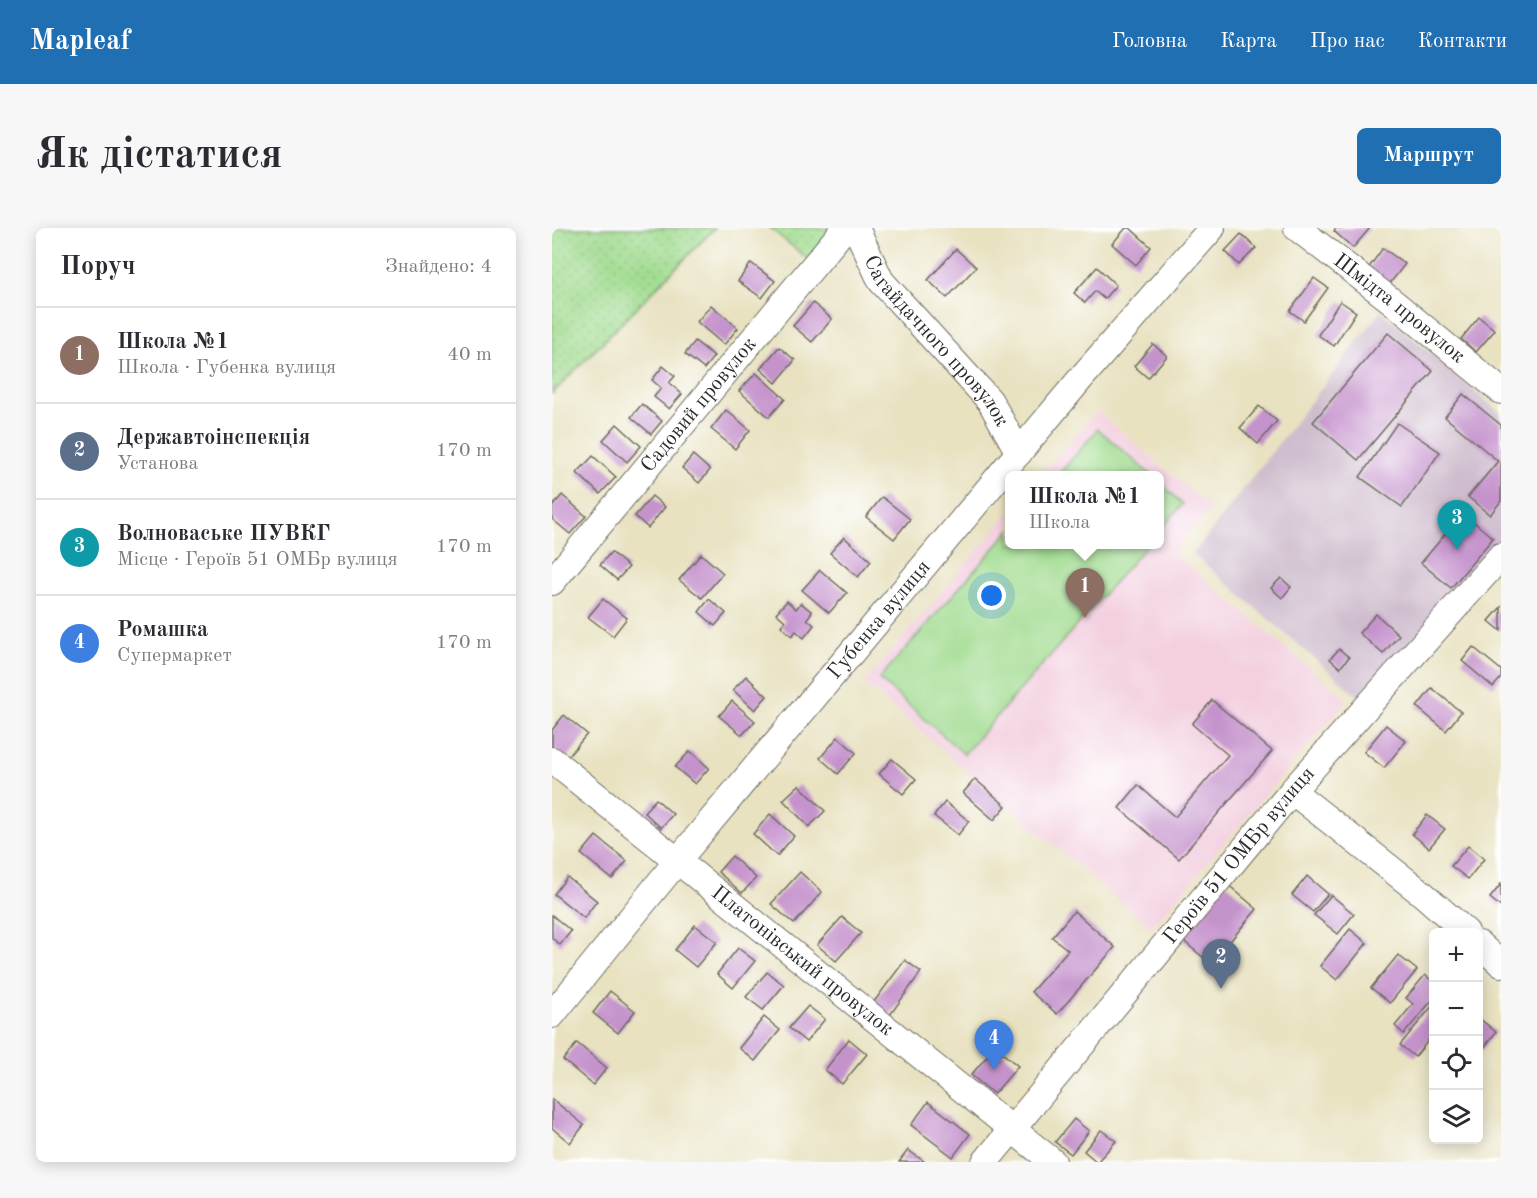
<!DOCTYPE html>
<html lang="uk">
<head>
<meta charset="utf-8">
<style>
  body { margin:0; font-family:"Old Standard TT",serif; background:#f7f7f7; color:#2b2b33 }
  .controls { position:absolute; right:18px; bottom:18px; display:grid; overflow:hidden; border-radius:9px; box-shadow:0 3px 15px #0003 }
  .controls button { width:54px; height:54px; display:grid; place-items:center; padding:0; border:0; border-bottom:2px solid #e1e1e2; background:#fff; color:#2b2b33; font:30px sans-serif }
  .you { position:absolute; left:440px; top:368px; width:21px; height:21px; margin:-15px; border:4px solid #fff; border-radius:50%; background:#1a73e8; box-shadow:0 0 0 9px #1a73e833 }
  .badge { display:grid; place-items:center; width:39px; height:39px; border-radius:50%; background:#1f6fb2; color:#fff; font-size:20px; font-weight:700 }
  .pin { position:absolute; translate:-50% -50px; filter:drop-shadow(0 2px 3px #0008) }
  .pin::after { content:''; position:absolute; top:32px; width:21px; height:18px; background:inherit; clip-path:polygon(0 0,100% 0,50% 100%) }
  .popup { position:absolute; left:453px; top:243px; width:159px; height:78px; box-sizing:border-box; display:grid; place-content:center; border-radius:9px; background:#fff; filter:drop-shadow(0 2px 4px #0005); font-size:20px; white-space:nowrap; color:#7c7c81 }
  .popup b { font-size:22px; color:#2b2b33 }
  .popup::after { content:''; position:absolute; left:50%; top:100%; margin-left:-12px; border:12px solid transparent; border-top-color:#fff }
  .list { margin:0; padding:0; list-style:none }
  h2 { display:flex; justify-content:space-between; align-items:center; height:78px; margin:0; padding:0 24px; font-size:26px }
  h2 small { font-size:20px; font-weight:400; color:#7c7c81 }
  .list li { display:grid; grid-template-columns:39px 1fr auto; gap:18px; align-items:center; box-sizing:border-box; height:96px; padding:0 24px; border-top:2px solid #e1e1e2 }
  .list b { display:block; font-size:22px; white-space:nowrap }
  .list p { margin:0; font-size:20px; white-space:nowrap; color:#7c7c81 }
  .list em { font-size:20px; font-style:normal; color:#7c7c81 }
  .icon { flex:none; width:33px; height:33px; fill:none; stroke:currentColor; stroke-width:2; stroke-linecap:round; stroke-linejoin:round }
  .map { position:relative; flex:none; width:949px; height:934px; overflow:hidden; border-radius:9px }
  header { display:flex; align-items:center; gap:36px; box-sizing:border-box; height:84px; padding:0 30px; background:#1f6fb2; color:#fff }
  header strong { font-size:28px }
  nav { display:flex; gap:33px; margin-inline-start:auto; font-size:21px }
  .intro { display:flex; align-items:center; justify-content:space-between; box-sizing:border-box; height:144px; padding:0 36px }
  h1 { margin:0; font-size:42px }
  .button { padding:15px 27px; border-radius:9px; background:#1f6fb2; color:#fff; font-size:21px; font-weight:700 }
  main { display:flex; gap:36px; padding:0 36px }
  aside { flex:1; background:#fff; border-radius:9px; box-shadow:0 3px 15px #0003 }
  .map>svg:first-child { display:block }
  .built { fill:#f3cfdf }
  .industrial { fill:#cfbdce }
  .grass { fill:url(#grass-dots); stroke:#66835d; stroke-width:1.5 }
  .pitch { fill:#a0db8f; stroke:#66835d; stroke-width:1.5 }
  .building { fill:#c593cc }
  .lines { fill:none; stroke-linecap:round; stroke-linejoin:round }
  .minor-casing { stroke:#6d6b60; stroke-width:28 }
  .minor { stroke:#fff; stroke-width:26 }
  .labels { text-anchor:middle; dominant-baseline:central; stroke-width:5; stroke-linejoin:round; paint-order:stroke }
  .street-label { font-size:21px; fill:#2b2b2b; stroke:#fff }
</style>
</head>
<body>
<header>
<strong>Mapleaf</strong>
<nav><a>Головна</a><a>Карта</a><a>Про нас</a><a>Контакти</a></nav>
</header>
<div class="intro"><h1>Як дістатися</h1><a class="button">Маршрут</a></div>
<main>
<aside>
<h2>Поруч<small>Знайдено: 4</small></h2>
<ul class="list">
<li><span class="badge" style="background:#8d6e63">1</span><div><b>Школа №1</b><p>Школа · Губенка вулиця</p></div><em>40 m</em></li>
<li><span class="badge" style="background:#5c6f8a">2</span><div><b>Державтоінспекція</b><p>Установа</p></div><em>170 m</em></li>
<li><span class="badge" style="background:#0f9aa8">3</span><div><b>Волноваське ПУВКГ</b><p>Місце · Героїв 51 ОМБр вулиця</p></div><em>170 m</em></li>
<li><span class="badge" style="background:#3f7fe0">4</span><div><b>Ромашка</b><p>Супермаркет</p></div><em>170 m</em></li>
</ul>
</aside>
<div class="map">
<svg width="949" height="934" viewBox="0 0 949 934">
  <defs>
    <pattern id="grass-dots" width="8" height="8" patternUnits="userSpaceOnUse" patternTransform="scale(1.5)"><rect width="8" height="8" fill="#a0db8f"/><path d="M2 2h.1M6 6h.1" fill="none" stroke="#8abc7c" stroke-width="1.8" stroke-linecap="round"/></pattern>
  </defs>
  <rect width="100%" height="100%" fill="#fff"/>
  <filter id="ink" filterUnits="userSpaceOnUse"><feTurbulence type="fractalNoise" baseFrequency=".0167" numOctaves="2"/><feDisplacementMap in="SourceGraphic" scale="12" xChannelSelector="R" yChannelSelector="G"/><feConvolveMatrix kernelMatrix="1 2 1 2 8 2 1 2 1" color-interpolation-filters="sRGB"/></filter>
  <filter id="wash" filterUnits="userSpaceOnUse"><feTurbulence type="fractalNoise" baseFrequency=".008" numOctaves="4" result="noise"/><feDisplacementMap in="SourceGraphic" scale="24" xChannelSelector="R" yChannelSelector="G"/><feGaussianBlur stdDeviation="1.35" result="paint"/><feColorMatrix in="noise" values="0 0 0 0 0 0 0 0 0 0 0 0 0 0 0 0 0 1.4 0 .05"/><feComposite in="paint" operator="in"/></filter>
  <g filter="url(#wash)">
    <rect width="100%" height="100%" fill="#e8e2c1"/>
    <polygon class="built" points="545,183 659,280 621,324 795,472 599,700 312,455 458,284 458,316 608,316 608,248 489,247"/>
    <polygon class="industrial" points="829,83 949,186 949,312 813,474 641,326"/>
    <g class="grass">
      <polygon points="0,0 163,0 0,166"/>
      <polygon points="218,0 293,0 263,37"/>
    </g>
    <g class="pitch">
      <polygon points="546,201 599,247 506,247"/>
      <polygon points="608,255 631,276 608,302"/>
      <polygon points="458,302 458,316 595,317 412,526 327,451"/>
    </g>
    <g id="blocks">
      <g class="building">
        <polygon points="574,0 578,0 599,19 584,37 560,16"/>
        <polygon points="784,0 818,0 801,20 782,3"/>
        <polygon points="689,6 704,20 687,37 673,23"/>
        <polygon points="831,20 853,36 836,58 815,42"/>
        <polygon points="404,21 424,39 395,70 376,52"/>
        <polygon points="199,35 223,53 210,70 186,53"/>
        <polygon points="545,39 564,57 552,71 543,63 533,75 522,65"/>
        <polygon points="762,50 776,60 752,93 738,83"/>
        <polygon points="788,73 804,84 782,118 766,107"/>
        <polygon points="261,75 280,91 260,114 241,98"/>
        <polygon points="159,77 186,100 172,117 145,94"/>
        <polygon points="927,89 943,102 924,124 909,111"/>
        <polygon points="836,105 881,143 806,232 761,194"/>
        <polygon points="143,113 162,128 152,141 133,126"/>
        <polygon points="601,116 615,128 596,150 582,138"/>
        <polygon points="227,119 243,132 224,155 208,141"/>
        <polygon points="111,138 123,148 117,155 130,166 117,181 102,169 109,160 100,152"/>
        <polygon points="204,145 233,171 217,189 187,163"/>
        <polygon points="911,166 949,197 949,273 938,287 916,269 946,233 893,189"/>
        <polygon points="90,176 110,193 99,206 79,189"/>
        <polygon points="707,178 725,193 706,216 688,200"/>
        <polygon points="174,182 198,202 183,221 159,201"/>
        <polygon points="845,195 888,224 850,279 808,249"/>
        <polygon points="65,196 89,218 75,234 51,212"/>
        <polygon points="141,227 158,242 147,255 130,240"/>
        <polygon points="41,228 64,249 48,266 25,245"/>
        <polygon points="10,267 34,288 18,306 0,291 0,279"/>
        <polygon points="100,268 113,279 96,300 83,288"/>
        <polygon points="330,269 358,291 342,311 314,289"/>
        <polygon points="911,285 941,310 899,360 869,335"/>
        <polygon points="292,309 319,333 306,349 278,325"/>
        <polygon points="59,324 77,339 65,352 48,337"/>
        <polygon points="149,326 171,345 150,370 127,352"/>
        <polygon points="268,342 295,365 277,385 250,362"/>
        <polygon points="729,350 739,359 730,370 719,360"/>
        <polygon points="51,371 75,390 61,408 36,389"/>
        <polygon points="157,371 174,385 163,398 147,384"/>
        <polygon points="235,373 244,381 249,375 260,384 255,391 262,397 252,410 244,403 240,408 229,398 233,393 224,385"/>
        <polygon points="949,379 949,403 937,393"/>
        <polygon points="824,386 847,407 831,426 807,405"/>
        <polygon points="921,419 949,442 949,450 941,459 910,433"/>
        <polygon points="787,421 797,429 788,440 778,431"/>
        <polygon points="194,448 215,468 203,482 181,462"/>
        <polygon points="880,460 909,484 894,503 865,479"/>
        <polygon points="660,472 720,523 627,631 567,580 586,557 623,589 676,527 640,496"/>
        <polygon points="180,473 203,493 190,507 167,488"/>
        <polygon points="12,487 35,506 14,531 0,519 0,502"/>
        <polygon points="834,497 854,513 832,540 812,524"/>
        <polygon points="286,509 304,525 286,546 268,530"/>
        <polygon points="138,523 157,540 143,556 123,539"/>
        <polygon points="340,531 364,551 351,566 327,546"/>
        <polygon points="423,551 454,578 442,592 411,565"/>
        <polygon points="247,557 273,583 257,599 231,572"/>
        <polygon points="104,571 121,586 109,600 92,584"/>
        <polygon points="393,574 417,593 406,607 382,588"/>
        <polygon points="218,586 242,608 225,628 201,606"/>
        <polygon points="875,587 893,601 877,620 860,606"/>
        <polygon points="44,608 75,633 60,651 29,626"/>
        <polygon points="916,618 932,631 916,651 899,638"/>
        <polygon points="180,628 204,650 190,665 166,644"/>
        <polygon points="248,644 270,664 242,696 219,676"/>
        <polygon points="755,648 776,666 761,684 740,667"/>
        <polygon points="15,649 45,673 32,690 2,666"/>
        <polygon points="674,655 705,681 659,736 628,710"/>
        <polygon points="949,656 949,679 938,670"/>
        <polygon points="779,667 802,686 786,706 762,687"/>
        <polygon points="522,683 563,719 505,786 479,764 516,722 500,709"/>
        <polygon points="0,687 19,703 8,717 0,710"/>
        <polygon points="290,689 309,705 284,733 265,717"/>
        <polygon points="143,697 165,714 144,739 123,722"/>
        <polygon points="798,701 815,715 785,752 768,738"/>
        <polygon points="186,720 203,733 181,760 165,746"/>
        <polygon points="846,727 865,742 838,775 819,760"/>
        <polygon points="353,732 369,744 338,787 321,775"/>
        <polygon points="215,744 232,757 211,782 194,769"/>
        <polygon points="873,747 882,754 882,770 852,806 843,798 861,776 854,770"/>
        <polygon points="58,763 83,783 66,805 41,785"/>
        <polygon points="882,776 882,809 880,808 863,829 848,817"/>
        <polygon points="256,778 273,791 254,814 237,800"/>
        <polygon points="212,789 228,802 203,833 187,820"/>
        <polygon points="927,790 944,804 927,826"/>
        <polygon points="297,811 315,826 290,856 273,842"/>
        <polygon points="25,815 55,840 41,857 11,832"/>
        <polygon points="443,819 466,838 442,866 419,847"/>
        <polygon points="0,871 32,897 18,915 0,900"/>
        <polygon points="376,874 418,906 401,929 359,897"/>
        <polygon points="522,891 537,903 519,926 503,914"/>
        <polygon points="549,902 564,913 545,934 532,923"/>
        <polygon points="356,922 373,934 347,934"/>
      </g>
    </g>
  </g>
  <g filter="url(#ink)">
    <use href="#blocks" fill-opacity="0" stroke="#6d6b60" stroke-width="1.5"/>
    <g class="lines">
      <g class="minor-casing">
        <g id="minor">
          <path id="s1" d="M304 0 329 53 438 173 467 225"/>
          <path id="s2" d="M745 0 841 74 949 163"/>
          <path id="s3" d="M0 354 293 0"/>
          <path id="s4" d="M0 532 501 934"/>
          <polyline points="740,563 872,667 914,704"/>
          <polyline points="927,716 949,736"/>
          <path id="s5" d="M0 787 126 632 530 149 660 0"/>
          <path id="s6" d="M433 934 740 563 949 328"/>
        </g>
      </g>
      <use href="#minor" class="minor"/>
    </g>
  </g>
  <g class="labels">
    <g class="street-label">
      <text stroke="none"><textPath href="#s2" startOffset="130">Шмідта провулок</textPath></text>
      <text stroke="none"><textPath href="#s1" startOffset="140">Сагайдачного провулок</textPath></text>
      <text stroke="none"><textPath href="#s3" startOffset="230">Садовий провулок</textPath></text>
      <text stroke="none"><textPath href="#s5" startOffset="513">Губенка вулиця</textPath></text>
      <text stroke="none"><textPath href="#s6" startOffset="398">Героїв 51 ОМБр вулиця</textPath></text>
      <text stroke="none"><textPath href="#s4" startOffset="321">Платонівський провулок</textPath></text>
    </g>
  </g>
</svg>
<div class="controls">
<button>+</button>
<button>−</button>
<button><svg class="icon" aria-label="locate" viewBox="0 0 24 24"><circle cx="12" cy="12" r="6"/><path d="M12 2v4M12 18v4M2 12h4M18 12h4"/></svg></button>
<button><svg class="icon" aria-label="layers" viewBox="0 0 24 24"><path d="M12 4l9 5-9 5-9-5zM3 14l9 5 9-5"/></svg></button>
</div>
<div class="you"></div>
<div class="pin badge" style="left:533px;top:390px;background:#8d6e63">1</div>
<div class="popup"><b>Школа №1</b>Школа</div>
<div class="pin badge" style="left:669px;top:761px;background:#5c6f8a">2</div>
<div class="pin badge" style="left:905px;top:322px;background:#0f9aa8">3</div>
<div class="pin badge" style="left:442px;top:842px;background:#3f7fe0">4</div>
</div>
</main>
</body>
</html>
